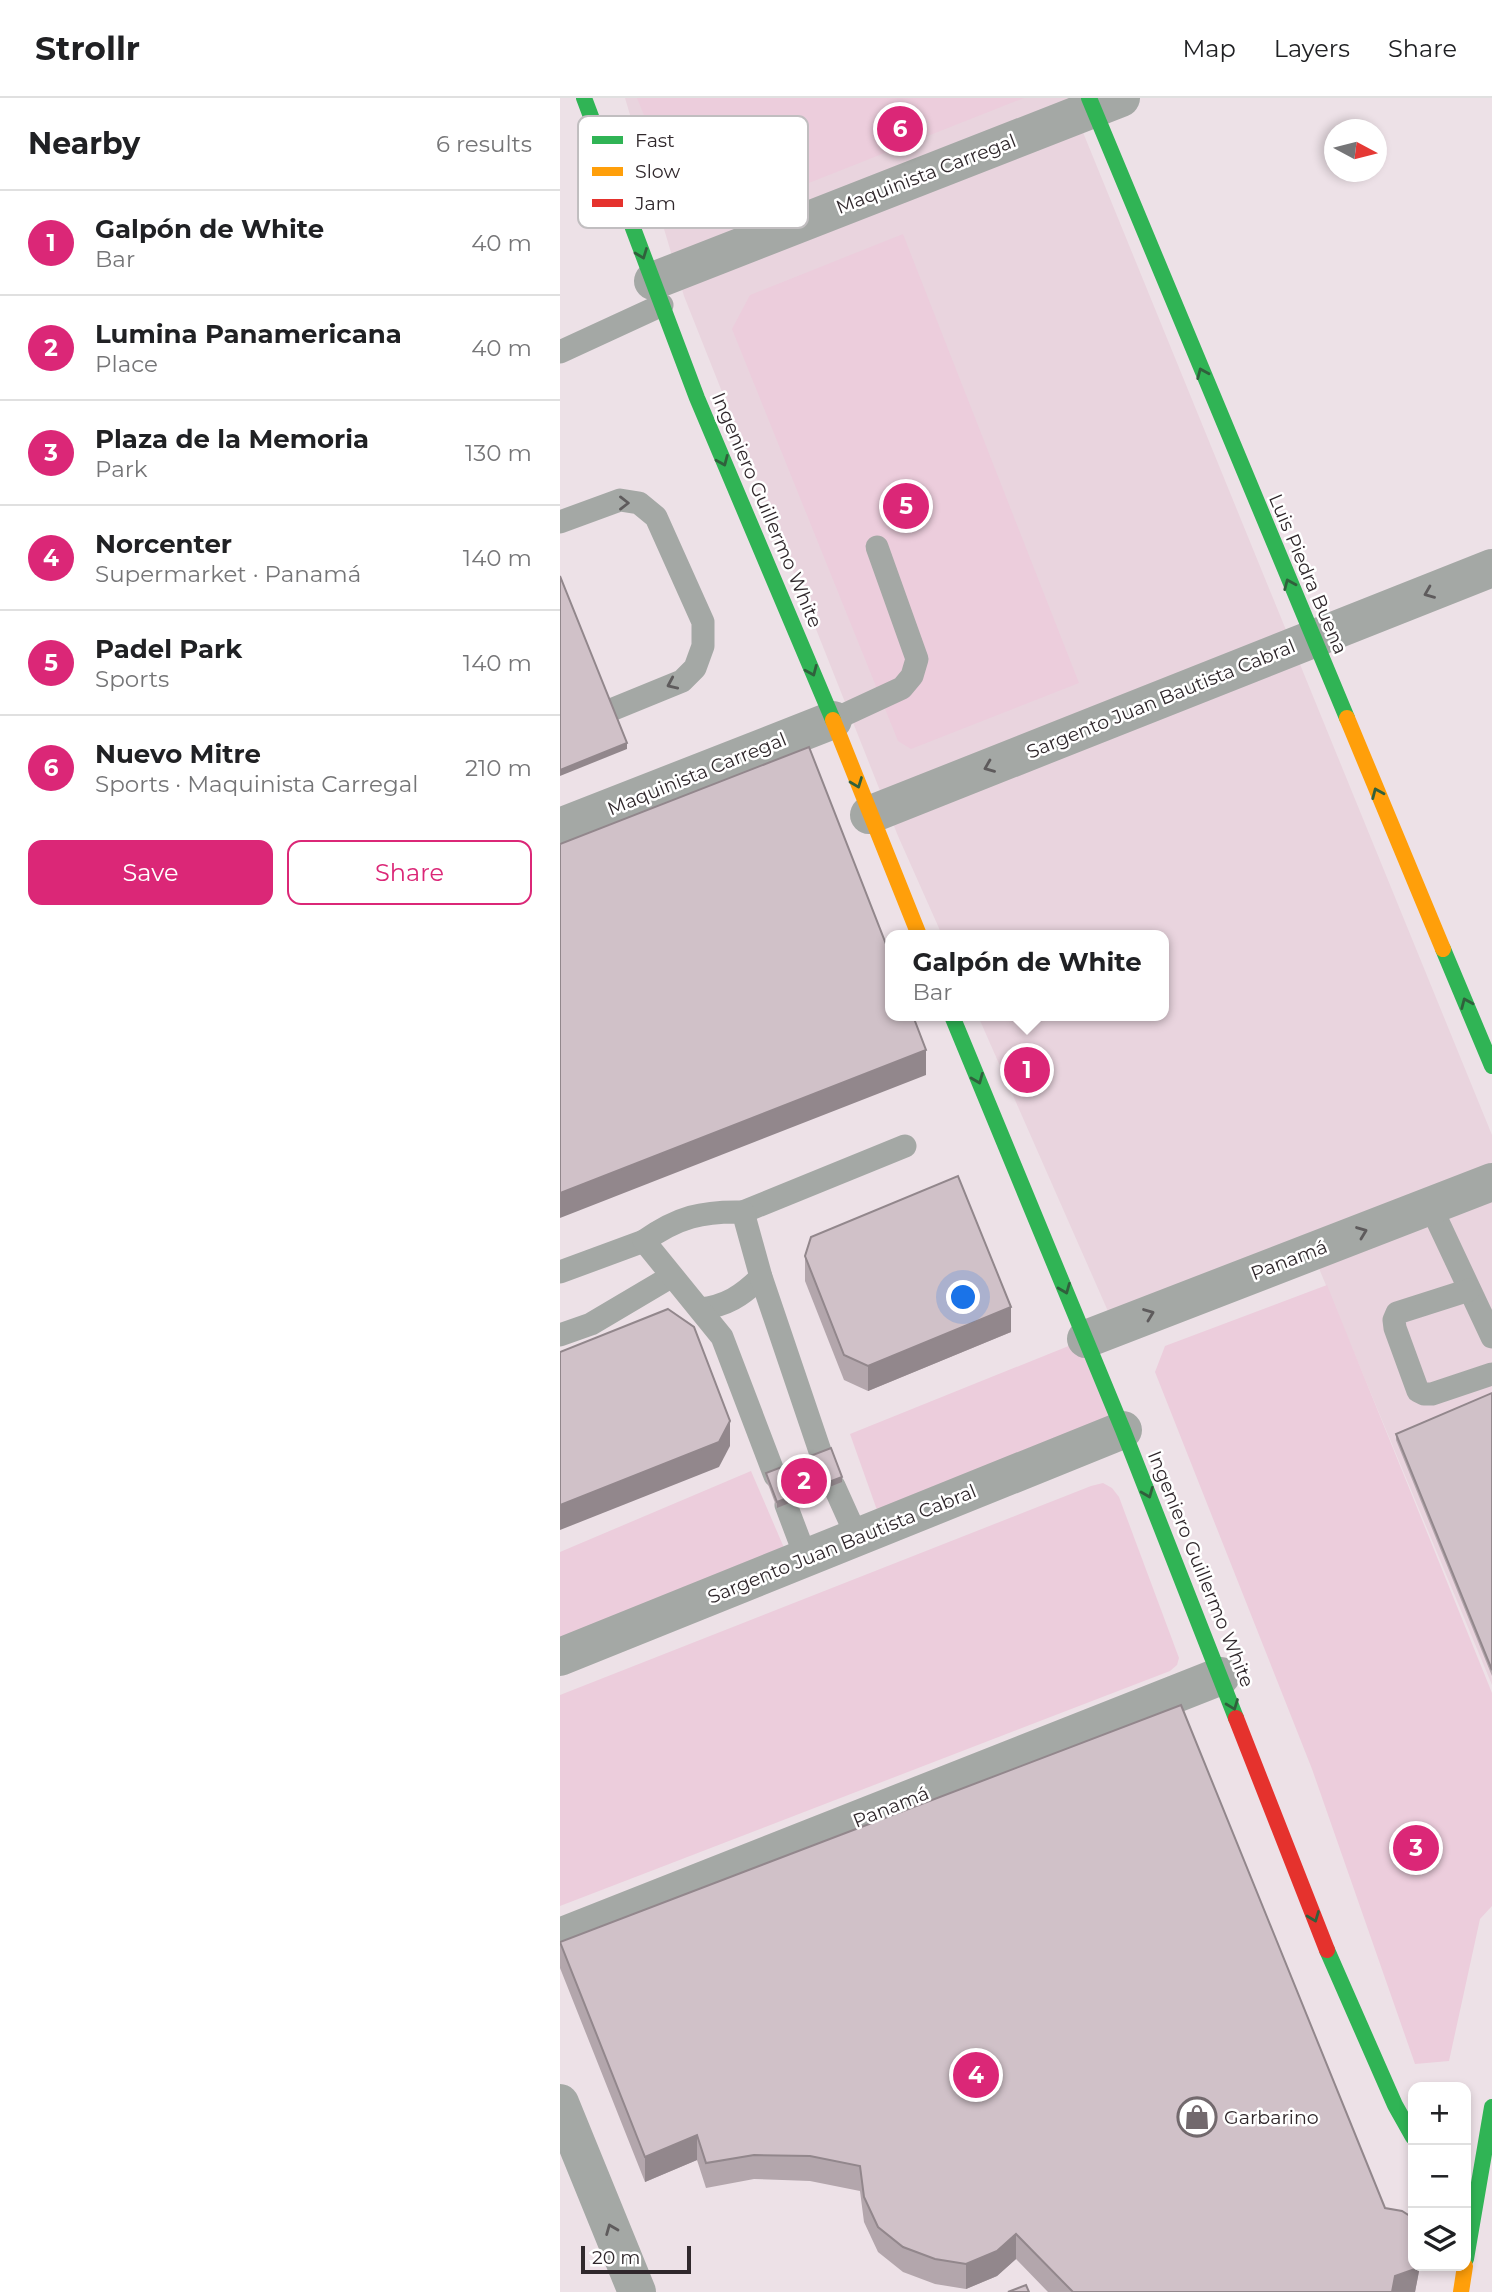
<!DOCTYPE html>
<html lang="en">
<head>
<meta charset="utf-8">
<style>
  body { margin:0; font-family:Montserrat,sans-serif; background:#f6f6f6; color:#202124 }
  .controls { position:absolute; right:21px; bottom:21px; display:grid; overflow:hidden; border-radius:14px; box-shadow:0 4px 10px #0003 }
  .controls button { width:63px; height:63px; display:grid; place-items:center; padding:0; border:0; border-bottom:2px solid #e0e0e0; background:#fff; color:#202124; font:35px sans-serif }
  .compass { position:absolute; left:764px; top:21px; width:63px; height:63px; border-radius:50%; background:#fff; box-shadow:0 4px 10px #0003; rotate:97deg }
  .scale { position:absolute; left:21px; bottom:18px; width:110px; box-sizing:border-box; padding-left:7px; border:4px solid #30282c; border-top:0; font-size:19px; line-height:24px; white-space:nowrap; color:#30282c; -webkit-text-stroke:5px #fff; paint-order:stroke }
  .you { position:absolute; left:404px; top:1200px; width:24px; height:24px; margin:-18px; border:5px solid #fff; border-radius:50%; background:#1a73e8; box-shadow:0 0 0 10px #1a73e833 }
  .badge { display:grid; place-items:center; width:46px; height:46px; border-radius:50%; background:#db2777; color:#fff; font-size:23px; font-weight:700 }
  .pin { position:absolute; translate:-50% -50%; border:4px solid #fff; box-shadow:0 2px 7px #0006 }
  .popup { position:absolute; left:325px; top:832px; width:284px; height:91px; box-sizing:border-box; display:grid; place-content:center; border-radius:14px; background:#fff; filter:drop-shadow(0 2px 5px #0005); font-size:23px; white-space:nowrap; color:#757577 }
  .popup b { font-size:26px; color:#202124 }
  .popup::after { content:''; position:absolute; left:50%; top:100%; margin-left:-14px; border:14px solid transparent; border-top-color:#fff }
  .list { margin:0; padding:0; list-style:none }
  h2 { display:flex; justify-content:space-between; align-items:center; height:91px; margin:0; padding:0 28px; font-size:30px }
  h2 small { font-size:23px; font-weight:400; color:#757577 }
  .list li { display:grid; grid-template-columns:46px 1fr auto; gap:21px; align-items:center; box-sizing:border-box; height:105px; padding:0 28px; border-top:2px solid #e0e0e0 }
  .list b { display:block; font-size:26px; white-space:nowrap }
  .list p { margin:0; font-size:23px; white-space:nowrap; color:#757577 }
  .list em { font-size:23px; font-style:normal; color:#757577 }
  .actions { display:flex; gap:14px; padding:21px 28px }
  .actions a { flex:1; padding:16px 0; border:2px solid #db2777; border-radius:14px; text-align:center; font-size:24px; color:#db2777 }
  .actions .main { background:#db2777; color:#fff }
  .icon { flex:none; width:38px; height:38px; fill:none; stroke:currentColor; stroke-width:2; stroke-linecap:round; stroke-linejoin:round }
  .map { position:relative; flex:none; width:932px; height:2194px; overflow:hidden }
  header { display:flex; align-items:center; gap:42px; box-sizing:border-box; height:98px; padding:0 35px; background:#fff; border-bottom:2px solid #e0e0e0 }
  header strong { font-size:33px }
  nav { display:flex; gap:38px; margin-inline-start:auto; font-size:24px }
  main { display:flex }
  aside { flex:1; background:#fff }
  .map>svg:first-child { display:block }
  .built { fill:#e9d4de }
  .green { fill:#eccddc }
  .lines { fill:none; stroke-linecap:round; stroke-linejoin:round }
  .lane { stroke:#a4a8a5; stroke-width:23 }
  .street { stroke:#a4a8a5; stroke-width:38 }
  .fast { stroke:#30b455; stroke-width:16 }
  .slow { stroke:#ff9f0a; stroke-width:16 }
  .jam { stroke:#e5322d; stroke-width:16 }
  .wall { fill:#b3a6ac }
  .shaded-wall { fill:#92878c }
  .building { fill:#d0c1c8; stroke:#92878c; stroke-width:2 }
  .oneway { stroke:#30603c }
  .oneway2 { stroke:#5e5b5c }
  .labels { text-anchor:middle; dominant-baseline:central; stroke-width:5; stroke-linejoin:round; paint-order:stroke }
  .street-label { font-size:19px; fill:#30282c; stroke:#fff }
  .poi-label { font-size:19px; fill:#30282c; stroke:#fff; text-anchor:start }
  .key { fill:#fff; stroke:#c1bec0; stroke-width:2 }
  .key-label { font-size:19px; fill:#30282c }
</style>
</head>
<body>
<header>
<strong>Strollr</strong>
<nav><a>Map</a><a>Layers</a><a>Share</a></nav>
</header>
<main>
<aside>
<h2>Nearby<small>6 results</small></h2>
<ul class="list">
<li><span class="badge">1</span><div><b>Galpón de White</b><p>Bar</p></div><em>40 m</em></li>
<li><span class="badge">2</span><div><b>Lumina Panamericana</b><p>Place</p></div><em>40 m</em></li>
<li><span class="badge">3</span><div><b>Plaza de la Memoria</b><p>Park</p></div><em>130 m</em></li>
<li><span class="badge">4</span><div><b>Norcenter</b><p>Supermarket · Panamá</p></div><em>140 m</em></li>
<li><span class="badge">5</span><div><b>Padel Park</b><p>Sports</p></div><em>140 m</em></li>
<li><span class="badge">6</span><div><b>Nuevo Mitre</b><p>Sports · Maquinista Carregal</p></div><em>210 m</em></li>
</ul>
<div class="actions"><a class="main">Save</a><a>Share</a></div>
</aside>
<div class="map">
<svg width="932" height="2194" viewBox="0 0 932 2194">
  <rect width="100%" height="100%" fill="#ede1e7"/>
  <polygon class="built" points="65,0 509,0 932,1037 932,1587 758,1168 562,1245 418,918 604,918 604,837 382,837 338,738 124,198"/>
  <g class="green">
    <polygon points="77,0 464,0 145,126 126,120"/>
    <polygon points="343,136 519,585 351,651 338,643 172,231 190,197"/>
    <polygon points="767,1187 932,1595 932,1808 920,1821 889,1963 855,1966 752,1671 595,1274 605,1248"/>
    <polygon points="526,1241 563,1332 323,1429 290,1336"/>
    <polygon points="191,1373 231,1466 0,1559 0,1454"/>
    <polygon points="543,1385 552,1390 559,1399 619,1560 617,1567 610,1573 0,1808 0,1597 531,1388"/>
  </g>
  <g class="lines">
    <g class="lane">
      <polyline points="0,254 102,207"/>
      <polyline points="0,424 60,402 79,405 96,419 143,524 143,548 135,570 122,583 51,612"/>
      <polyline points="273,622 342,590 352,578 357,561 317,449"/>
      <polyline points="870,1107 932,1239"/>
      <polyline points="183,1114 345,1048"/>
      <polyline points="0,1174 84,1143"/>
      <polyline points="909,1192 837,1215 834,1222 835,1230 858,1293 864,1296 872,1296 932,1276"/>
      <path d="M140 1211C166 1208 182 1198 201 1179"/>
      <polyline points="0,1237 31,1226 112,1178"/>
      <path d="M215 1378 162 1239 84 1143C118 1119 142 1113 183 1114L201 1179 262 1359"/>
      <polyline points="274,1388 297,1439"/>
      <polyline points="226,1407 246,1460"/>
    </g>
    <g class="street">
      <polyline points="93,183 561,0"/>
      <polyline points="309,717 932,470"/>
      <polyline points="0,729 273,622"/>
      <polyline points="526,1241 932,1084"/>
      <polyline points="0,1559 563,1332"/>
      <polyline points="0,1839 661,1578"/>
      <polyline points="0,2005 77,2194"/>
    </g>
    <g class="fast">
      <polyline points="24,0 137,300 273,622"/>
      <polyline points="529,0 787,620"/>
      <polyline points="883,851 932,968"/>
      <polyline points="392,918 563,1332 676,1620"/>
      <polyline points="767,1852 835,2007 853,2039"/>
      <polyline points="906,2161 932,2009"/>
    </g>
    <g class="slow">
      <polyline points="787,620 883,851"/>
      <polyline points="273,622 359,837"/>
      <polyline points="901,2194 905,2168"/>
    </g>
    <polyline class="jam" points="676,1620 767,1852"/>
  </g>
  <g class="wall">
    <polygon points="245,1158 451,1234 308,1293 284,1282 245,1183"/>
    <polygon points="932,1295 932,1578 836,1342 836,1336"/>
    <polygon points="206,1375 282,1384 217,1410 206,1381"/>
    <polygon points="0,1844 825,2110 860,2168 855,2194 488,2194 456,2161 437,2178 406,2191 375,2186 343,2174 318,2154 304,2124 300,2093 250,2083 194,2081 146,2090 137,2062 85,2084 0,1870"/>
  </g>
  <g class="shaded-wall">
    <polygon points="67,645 67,651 0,678 0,672"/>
    <polygon points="366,952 366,977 0,1120 0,1095"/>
    <polygon points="451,1209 451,1234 308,1293 308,1268"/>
    <polygon points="170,1323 170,1348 159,1369 0,1432 0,1407"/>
    <polygon points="282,1379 282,1384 217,1410 217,1404"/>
    <polygon points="137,2037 137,2062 85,2084 85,2059"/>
    <polygon points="456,2136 456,2161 437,2178 406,2191 406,2166"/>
    <polygon points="855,2168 860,2168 855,2194 832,2194 835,2178"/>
  </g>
  <g class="building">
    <polygon points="0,478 67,645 0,672"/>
    <polygon points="249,649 331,859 331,918 353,918 366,952 0,1095 0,746"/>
    <polygon points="398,1078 451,1209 308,1268 284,1257 245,1158 251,1139"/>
    <polygon points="108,1211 134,1229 170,1323 159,1344 0,1407 0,1254"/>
    <polygon points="932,1295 932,1572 836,1336"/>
    <polygon points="271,1350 282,1379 217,1404 206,1375"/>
    <polygon points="621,1607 825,2110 842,2113 853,2120 853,2168 855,2168 855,2171 835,2178 832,2194 513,2194 456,2136 437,2153 406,2166 375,2161 343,2149 318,2129 304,2099 300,2068 250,2058 194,2057 146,2065 137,2037 85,2059 0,1844"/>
    <polygon points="466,2187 469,2194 448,2194"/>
  </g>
  <defs><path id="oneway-chevron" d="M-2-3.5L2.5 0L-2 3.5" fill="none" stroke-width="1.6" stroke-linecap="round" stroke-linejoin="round" transform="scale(1.75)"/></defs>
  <g class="oneway">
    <use href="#oneway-chevron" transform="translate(82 156) rotate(69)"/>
    <use href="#oneway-chevron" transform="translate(642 275) rotate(-113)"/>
    <use href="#oneway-chevron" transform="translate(163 363) rotate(67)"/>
    <use href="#oneway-chevron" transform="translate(729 486) rotate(-113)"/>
    <use href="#oneway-chevron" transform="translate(252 573) rotate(67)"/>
    <use href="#oneway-chevron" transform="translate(297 685) rotate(69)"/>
    <use href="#oneway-chevron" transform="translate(817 695) rotate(-113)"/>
    <use href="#oneway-chevron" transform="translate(906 905) rotate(-113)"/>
    <use href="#oneway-chevron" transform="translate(418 981) rotate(68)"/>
    <use href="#oneway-chevron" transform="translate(505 1191) rotate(68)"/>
    <use href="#oneway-chevron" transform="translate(588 1395) rotate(68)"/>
    <use href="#oneway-chevron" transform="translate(673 1607) rotate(69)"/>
    <use href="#oneway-chevron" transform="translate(754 1819) rotate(69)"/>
  </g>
  <g class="oneway2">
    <use href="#oneway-chevron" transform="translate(64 405)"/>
    <use href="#oneway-chevron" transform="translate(869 495) rotate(158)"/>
    <use href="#oneway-chevron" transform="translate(112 586) rotate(156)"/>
    <use href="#oneway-chevron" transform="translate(429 669) rotate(158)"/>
    <use href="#oneway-chevron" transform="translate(802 1134) rotate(-21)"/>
    <use href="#oneway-chevron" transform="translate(589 1216) rotate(-21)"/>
    <use href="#oneway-chevron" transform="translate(51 2131) rotate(-112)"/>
  </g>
  <defs>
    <g id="shop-ring" transform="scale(2.0125)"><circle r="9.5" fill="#fff" stroke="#72696d" stroke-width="1.5"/><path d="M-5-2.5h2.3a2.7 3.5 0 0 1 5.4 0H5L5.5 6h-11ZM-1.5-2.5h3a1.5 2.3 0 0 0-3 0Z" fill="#72696d"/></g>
  </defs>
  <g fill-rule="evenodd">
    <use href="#shop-ring" x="637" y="2019"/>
  </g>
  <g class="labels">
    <g class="street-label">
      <text transform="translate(366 76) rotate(-21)">Maquinista Carregal</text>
      <text transform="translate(207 412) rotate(67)">Ingeniero Guillermo White</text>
      <text transform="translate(748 476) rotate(67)">Luis Piedra Buena</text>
      <text transform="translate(601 601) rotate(-22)">Sargento Juan Bautista Cabral</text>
      <text transform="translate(137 676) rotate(-22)">Maquinista Carregal</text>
      <text transform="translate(729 1162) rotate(-21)">Panamá</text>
      <text transform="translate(282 1446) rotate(-22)">Sargento Juan Bautista Cabral</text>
      <text transform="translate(641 1471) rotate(68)">Ingeniero Guillermo White</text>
      <text transform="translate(331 1709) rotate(-22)">Panamá</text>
    </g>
    <g class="poi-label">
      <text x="664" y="2019">Garbarino</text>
    </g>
  </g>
  <rect x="18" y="18" width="230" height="112" rx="10" class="key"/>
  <rect x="32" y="38" width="31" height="8" fill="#30b455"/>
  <rect x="32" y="69" width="31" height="9" fill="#ff9f0a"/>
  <rect x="32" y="101" width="31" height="8" fill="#e5322d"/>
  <g class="key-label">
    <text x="75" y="49">Fast</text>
    <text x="75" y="80">Slow</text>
    <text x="75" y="112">Jam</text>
  </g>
</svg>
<div class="controls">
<button>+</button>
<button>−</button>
<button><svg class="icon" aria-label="layers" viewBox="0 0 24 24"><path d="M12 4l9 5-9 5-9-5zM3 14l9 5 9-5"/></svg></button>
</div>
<svg class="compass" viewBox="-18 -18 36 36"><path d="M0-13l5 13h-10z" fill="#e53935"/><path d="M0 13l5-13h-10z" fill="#757577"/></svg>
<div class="scale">20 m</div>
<div class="you"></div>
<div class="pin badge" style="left:467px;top:972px">1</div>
<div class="popup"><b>Galpón de White</b>Bar</div>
<div class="pin badge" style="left:244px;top:1383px">2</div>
<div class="pin badge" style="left:856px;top:1750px">3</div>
<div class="pin badge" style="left:416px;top:1977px">4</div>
<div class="pin badge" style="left:346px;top:408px">5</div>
<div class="pin badge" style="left:340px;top:31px">6</div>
</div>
</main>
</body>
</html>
